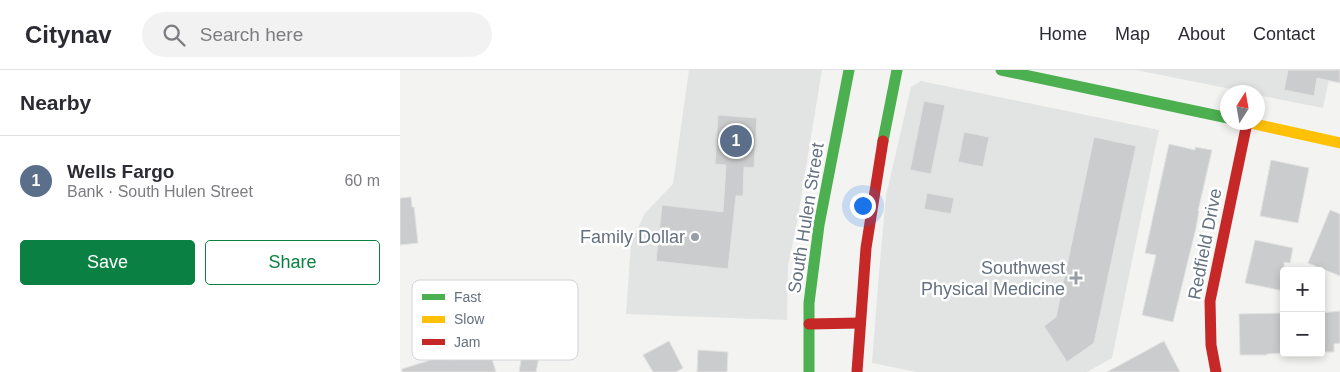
<!DOCTYPE html>
<html lang="en">
<head>
<meta charset="utf-8">
<style>
  body { margin:0; font-family:Helvetica,sans-serif; background:#f2f2f3; color:#2b2b33 }
  .controls { position:absolute; right:15px; bottom:15px; display:grid; overflow:hidden; border-radius:5px; box-shadow:0 2px 8px #0003 }
  .controls button { width:45px; height:45px; display:grid; place-items:center; padding:0; border:0; border-bottom:1px solid #e1e1e2; background:#fff; color:#2b2b33; font:25px sans-serif }
  .compass { position:absolute; left:820px; top:15px; width:45px; height:45px; border-radius:50%; background:#fff; box-shadow:0 2px 8px #0003; rotate:11deg }
  .you { position:absolute; left:462px; top:135px; width:18px; height:18px; margin:-12px; border:4px solid #fff; border-radius:50%; background:#1a73e8; box-shadow:0 0 0 8px #1a73e833 }
  .badge { display:grid; place-items:center; width:32px; height:32px; border-radius:50%; background:#0b8043; color:#fff; font-size:16px; font-weight:700 }
  .pin { position:absolute; translate:-50% -50%; border:2px solid #fff; box-shadow:0 1px 5px #0006 }
  .list { margin:0; padding:0; list-style:none }
  h2 { display:flex; justify-content:space-between; align-items:center; height:65px; margin:0; padding:0 20px; font-size:21px }
  h2 small { font-size:16px; font-weight:400; color:#7c7c81 }
  .list li { display:grid; grid-template-columns:32px 1fr auto; gap:15px; align-items:center; box-sizing:border-box; height:90px; padding:0 20px; border-top:1px solid #e1e1e2 }
  .list b { display:block; font-size:19px; white-space:nowrap }
  .list p { margin:0; font-size:16px; white-space:nowrap; color:#7c7c81 }
  .list em { font-size:16px; font-style:normal; color:#7c7c81 }
  .actions { display:flex; gap:10px; padding:15px 20px }
  .actions a { flex:1; padding:11px 0; border:1px solid #0b8043; border-radius:5px; text-align:center; font-size:18px; color:#0b8043 }
  .actions .main { background:#0b8043; color:#fff }
  .icon { flex:none; width:28px; height:28px; fill:none; stroke:currentColor; stroke-width:2; stroke-linecap:round; stroke-linejoin:round }
  .map { position:relative; flex:none; width:940px; height:302px; overflow:hidden }
  header { display:flex; align-items:center; gap:30px; box-sizing:border-box; height:70px; padding:0 25px; background:#fff; border-bottom:1px solid #e1e1e2 }
  header strong { font-size:24px }
  nav { display:flex; gap:28px; margin-inline-start:auto; font-size:18px }
  .search { width:350px; height:45px; background:#f2f2f3; display:flex; align-items:center; gap:12px; box-sizing:border-box; padding:0 18px; border-radius:28px; color:#7c7c81; font-size:19px }
  main { display:flex }
  aside { flex:1; background:#fff }
  .map>svg:first-child { display:block }
  .built { fill:#e2e3e3 }
  .building { fill:#cbcccd; stroke:#e2e2e2 }
  .lines { fill:none; stroke-linecap:round; stroke-linejoin:round }
  .fast { stroke:#4caf50; stroke-width:11 }
  .slow { stroke:#ffc107; stroke-width:11 }
  .jam { stroke:#c62828; stroke-width:11 }
  .poi-dot { fill:#979ea8; stroke:#fff; stroke-width:2 }
  .labels { text-anchor:middle; dominant-baseline:central; stroke-width:5; stroke-linejoin:round; paint-order:stroke }
  .street-label { font-size:18px; fill:#657180; stroke:#fff }
  .poi-label { font-size:18px; fill:#657180; stroke:#fff; text-anchor:end }
  .key { fill:#fff; stroke:#d1d4d9; stroke-width:1 }
  .key-label { font-size:14px; fill:#657180 }
</style>
</head>
<body>
<header>
<strong>Citynav</strong>
<div class="search"><svg class="icon" aria-label="search" viewBox="0 0 24 24"><circle cx="10" cy="10" r="6"/><path d="M15 15l6 6"/></svg>Search here</div>
<nav><a>Home</a><a>Map</a><a>About</a><a>Contact</a></nav>
</header>
<main>
<aside>
<h2>Nearby<small></small></h2>
<ul class="list">
<li><span class="badge" style="background:#5c6f8a">1</span><div><b>Wells Fargo</b><p>Bank · South Hulen Street</p></div><em>60 m</em></li>
</ul>
<div class="actions"><a class="main">Save</a><a>Share</a></div>
</aside>
<div class="map">
<svg width="940" height="302" viewBox="0 0 940 302">
  <rect width="100%" height="100%" fill="#f3f3f2"/>
  <g class="built">
    <polygon points="289,0 422,0 397,152 388,195 387,250 226,244 231,173 245,143 273,114"/>
    <polygon points="736,0 931,0 923,38 858,25 858,22 846,22"/>
    <polygon points="521,11 759,60 712,288 687,302 517,302 472,293 479,203 486,126 511,17"/>
  </g>
  <g class="building">
    <polygon points="888,0 940,0 940,13 917,8 914,26 884,20"/>
    <polygon points="524,31 545,35 531,104 510,100"/>
    <polygon points="318,45 357,48 354,98 344,97 343,126 336,126 328,199 256,191 262,135 323,142 326,95 315,94"/>
    <polygon points="564,62 589,67 583,97 558,92"/>
    <polygon points="694,67 736,76 694,273 667,292 644,256 656,247"/>
    <polygon points="769,74 795,80 795,77 812,80 798,141 799,141 796,158 773,252 742,245 756,185 745,183"/>
    <polygon points="871,90 909,98 898,153 860,146"/>
    <polygon points="527,123 554,128 551,144 524,139"/>
    <polygon points="11,127 12,137 14,137 18,173 0,175 0,128"/>
    <polygon points="930,140 940,144 940,206 908,193"/>
    <polygon points="855,170 893,178 890,193 884,192 884,221 845,213"/>
    <polygon points="940,241 940,273 934,274 934,282 921,282 921,243"/>
    <polygon points="884,243 884,283 867,284 867,285 840,285 839,244"/>
    <polygon points="269,271 283,298 276,302 253,302 243,285"/>
    <polygon points="764,271 780,302 707,302"/>
    <polygon points="124,273 141,276 136,302 119,302"/>
    <polygon points="89,279 96,302 2,302 2,299 47,285 48,290"/>
    <polygon points="298,280 328,282 327,302 297,302"/>
  </g>
  <g class="lines">
    <g class="fast">
      <polyline points="601,0 828,48"/>
      <polyline points="483,71 497,0"/>
      <polyline points="409,302 409,233 419,155 449,0"/>
    </g>
    <polyline class="slow" points="846,52 940,73"/>
    <g class="jam">
      <polyline points="409,254 460,253"/>
      <polyline points="457,302 466,178 483,71"/>
      <polyline points="816,302 811,275 810,231 847,53"/>
    </g>
  </g>
  <g class="poi-dot">
    <circle cx="295" cy="167" r="5"/>
    <path d="M673.5 200.5h5v5h5v5h-5v5h-5v-5h-5v-5h5z"/>
  </g>
  <g class="labels">
    <g class="street-label">
      <text transform="translate(406 148) rotate(-81)">South Hulen Street</text>
      <text transform="translate(805 174) rotate(-79)">Redfield Drive</text>
    </g>
    <g class="poi-label">
      <text x="285" y="167">Family Dollar</text>
      <text x="665" y="198">Southwest<tspan x="665" dy="21">Physical Medicine</tspan></text>
    </g>
  </g>
  <rect x="12" y="210" width="166" height="80" rx="8" class="key"/>
  <rect x="22" y="224" width="23" height="6" fill="#4caf50"/>
  <rect x="22" y="246" width="23" height="7" fill="#ffc107"/>
  <rect x="22" y="269" width="23" height="6" fill="#c62828"/>
  <g class="key-label">
    <text x="54" y="232">Fast</text>
    <text x="54" y="254">Slow</text>
    <text x="54" y="277">Jam</text>
  </g>
</svg>
<div class="controls">
<button>+</button>
<button>−</button>
</div>
<svg class="compass" viewBox="-18 -18 36 36"><path d="M0-13l5 13h-10z" fill="#e53935"/><path d="M0 13l5-13h-10z" fill="#7c7c81"/></svg>
<div class="you"></div>
<div class="pin badge" style="left:336px;top:71px;background:#5c6f8a">1</div>
</div>
</main>
</body>
</html>
